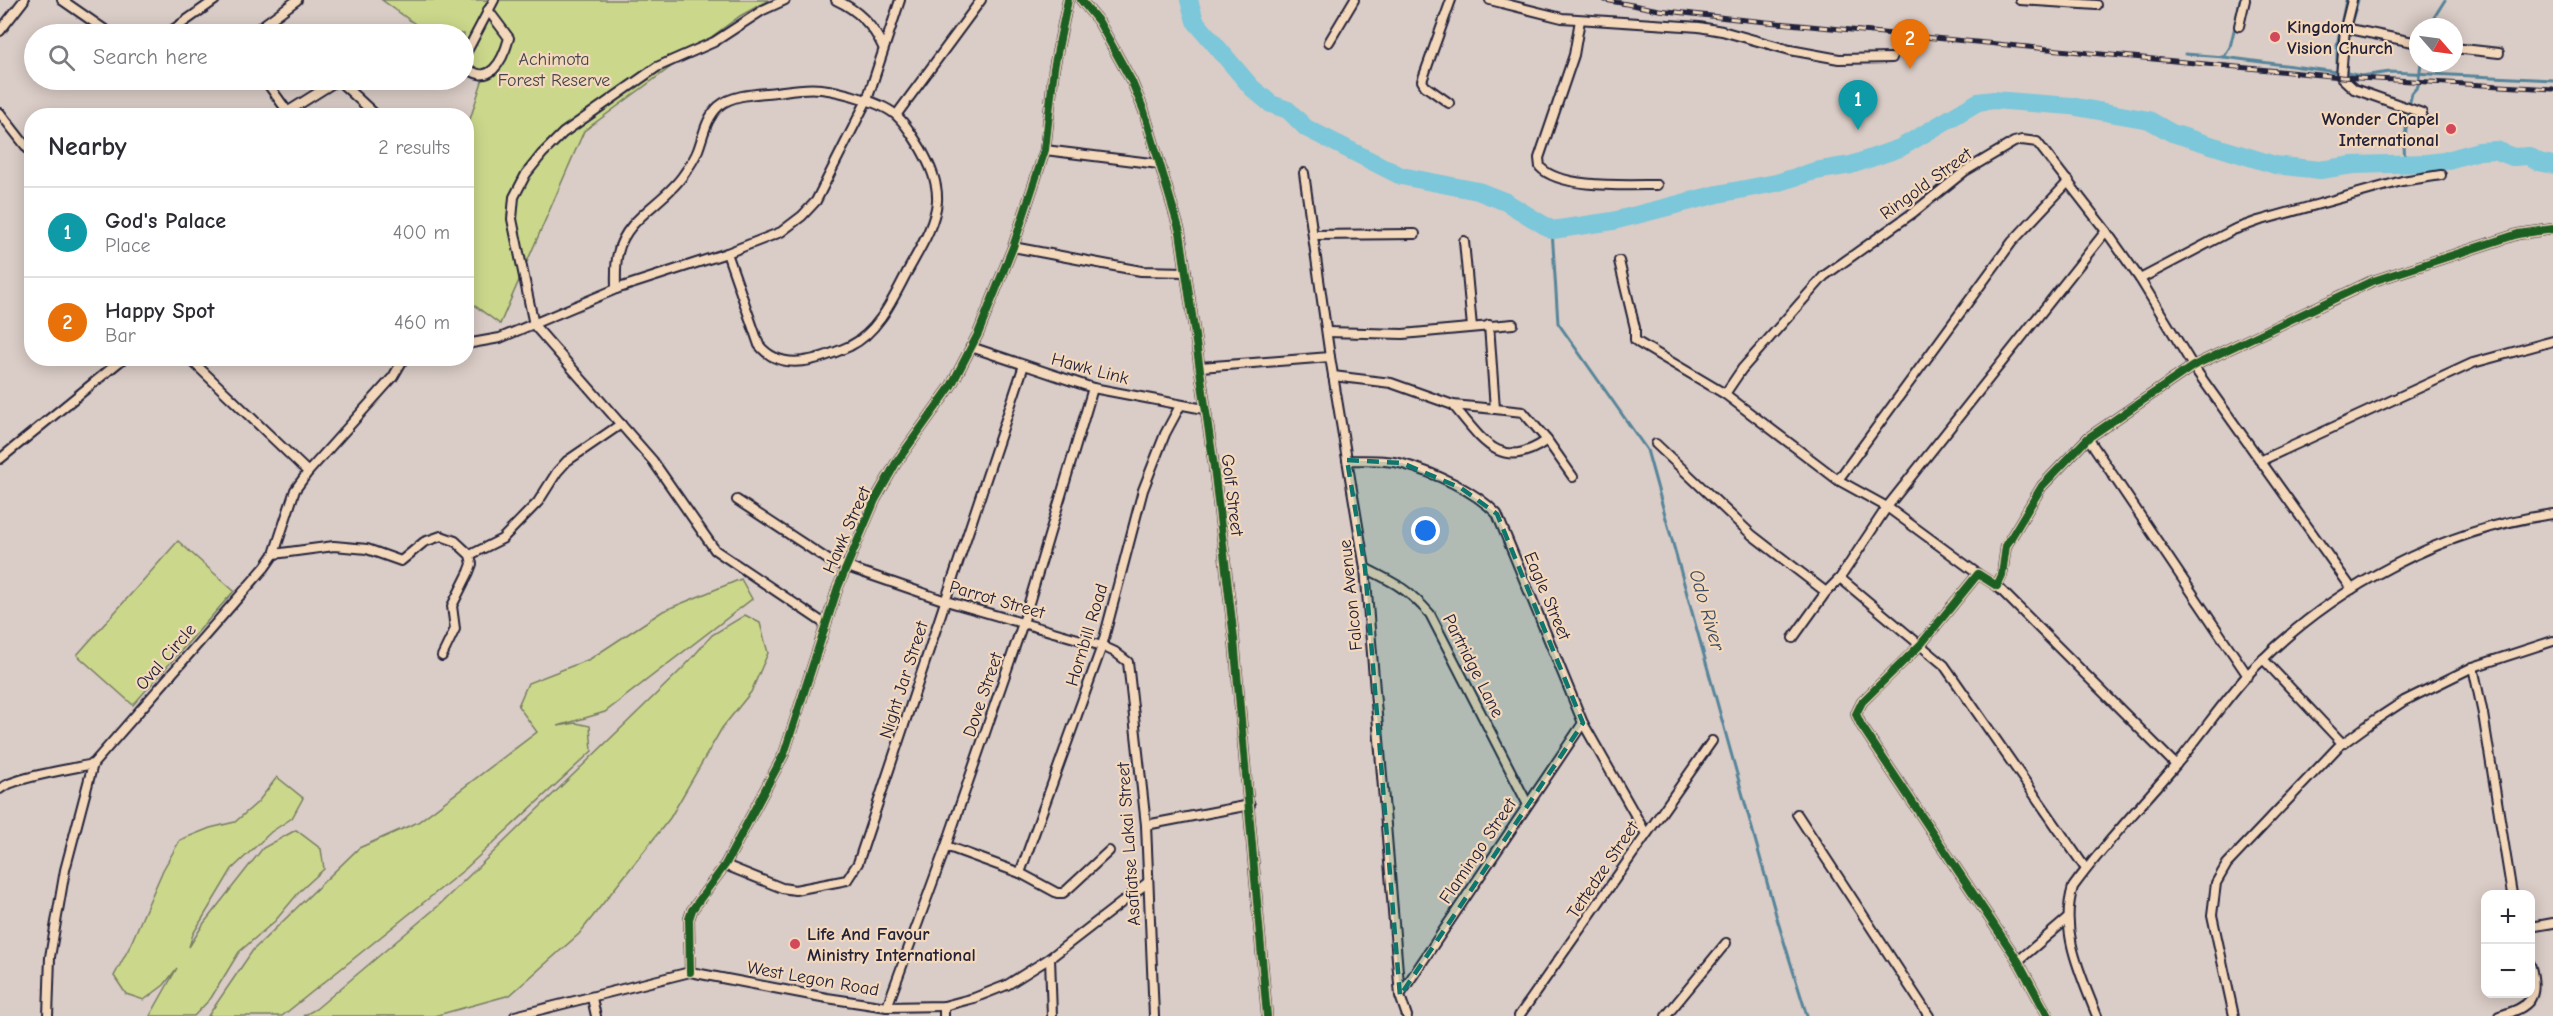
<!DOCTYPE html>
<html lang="en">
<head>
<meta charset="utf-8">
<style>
  body { margin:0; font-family:"Comic Neue",sans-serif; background:#f2f2f3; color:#2b2b33 }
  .controls { position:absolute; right:18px; bottom:18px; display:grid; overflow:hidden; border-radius:12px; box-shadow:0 3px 15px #0003 }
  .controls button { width:54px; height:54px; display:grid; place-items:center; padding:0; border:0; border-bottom:2px solid #e1e1e2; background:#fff; color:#2b2b33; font:30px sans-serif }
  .compass { position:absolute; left:2409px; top:18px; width:54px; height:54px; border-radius:50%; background:#fff; box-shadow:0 3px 15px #0003; rotate:118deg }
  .you { position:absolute; left:1426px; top:531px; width:21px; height:21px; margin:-15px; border:4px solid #fff; border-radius:50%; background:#1a73e8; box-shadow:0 0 0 9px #1a73e833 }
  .badge { display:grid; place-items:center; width:39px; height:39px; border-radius:50%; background:#d1495b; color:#fff; font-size:20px; font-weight:700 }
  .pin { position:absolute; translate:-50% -50px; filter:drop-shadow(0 2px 3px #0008) }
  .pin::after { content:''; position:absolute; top:32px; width:21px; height:18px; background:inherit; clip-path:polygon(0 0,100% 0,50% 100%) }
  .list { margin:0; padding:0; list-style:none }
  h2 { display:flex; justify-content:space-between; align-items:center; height:78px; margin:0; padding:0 24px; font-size:26px }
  h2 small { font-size:20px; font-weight:400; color:#7c7c81 }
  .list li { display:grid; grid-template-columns:39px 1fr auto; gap:18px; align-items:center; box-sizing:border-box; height:90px; padding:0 24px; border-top:2px solid #e1e1e2 }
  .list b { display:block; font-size:22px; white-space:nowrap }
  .list p { margin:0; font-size:20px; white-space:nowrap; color:#7c7c81 }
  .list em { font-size:20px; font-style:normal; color:#7c7c81 }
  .icon { flex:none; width:33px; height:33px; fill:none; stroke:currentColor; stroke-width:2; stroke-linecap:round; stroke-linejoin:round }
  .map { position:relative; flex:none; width:2553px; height:1016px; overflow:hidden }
  .search { position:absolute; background:#fff; box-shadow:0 3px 15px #0003; left:24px; top:24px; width:450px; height:66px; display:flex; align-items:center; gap:15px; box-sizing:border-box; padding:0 21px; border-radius:33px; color:#7c7c81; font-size:22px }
  .panel { position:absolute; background:#fff; box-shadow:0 3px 15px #0003; left:24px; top:108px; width:450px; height:258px; border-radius:24px }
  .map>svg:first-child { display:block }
  .green { fill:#cbd88b; stroke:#767d63; stroke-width:1.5 }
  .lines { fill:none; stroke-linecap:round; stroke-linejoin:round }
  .stream { stroke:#57859a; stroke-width:3 }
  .river { stroke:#7bc7da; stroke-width:18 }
  .street-casing { stroke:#22223b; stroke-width:12 }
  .street { stroke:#f4d8bb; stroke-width:8 }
  .rail-casing { stroke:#22223b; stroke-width:5 }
  .rail { stroke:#f4d8bb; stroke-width:3; stroke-dasharray:9; stroke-linecap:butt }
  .cycleway-casing { stroke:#f4d8bb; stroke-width:11 }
  .cycleway { stroke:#1b5e20; stroke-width:8 }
  .marked { fill:#0f766e; fill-opacity:0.2; stroke:#0f766e; stroke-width:4.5; stroke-dasharray:12 8; stroke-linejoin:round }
  .poi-dot { fill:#d1495b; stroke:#f4d8bb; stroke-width:2 }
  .labels { text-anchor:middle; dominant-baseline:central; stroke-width:4.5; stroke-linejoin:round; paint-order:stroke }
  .poi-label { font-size:18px; font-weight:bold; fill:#22223b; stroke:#f4d8bb; text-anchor:start }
  .park-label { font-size:18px; fill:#44464b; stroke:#f4d8bb }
  .street-label { font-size:18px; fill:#22223b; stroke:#f4d8bb }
  .water-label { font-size:20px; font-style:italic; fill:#384b63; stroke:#f4d8bb }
</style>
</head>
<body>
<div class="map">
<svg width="2553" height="1016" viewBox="0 0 2553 1016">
  <rect width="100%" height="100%" fill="#daccc6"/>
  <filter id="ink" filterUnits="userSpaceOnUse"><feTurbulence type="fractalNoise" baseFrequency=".0167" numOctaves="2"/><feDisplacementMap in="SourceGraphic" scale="12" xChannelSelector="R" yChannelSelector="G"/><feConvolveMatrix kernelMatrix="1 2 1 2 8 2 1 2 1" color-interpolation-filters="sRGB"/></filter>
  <g filter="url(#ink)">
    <g class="green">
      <polygon points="382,0 769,0 740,16 584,131 500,324 467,300 467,129 484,75 464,60 464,34 429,34"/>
      <polygon points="178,541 234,591 133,705 77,655"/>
      <polygon points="741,579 752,599 605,712 558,726 576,723 590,726 592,751 464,870 282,1016 208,1016 253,950 359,848 418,822 537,732 518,706 528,683 590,659 663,611"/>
      <polygon points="745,615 760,623 768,653 751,692 722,728 670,818 579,934 510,995 434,1016 303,1016 316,1009 437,907 684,667 712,635"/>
      <polygon points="277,777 303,798 292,818 271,832 232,869 193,934 189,947 204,923 263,848 296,830 321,849 324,869 300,891 275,921 239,952 211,998 194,1016 150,1016 177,968 164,985 144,1000 126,994 114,976 129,948 163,870 180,840 210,828 235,822 258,802"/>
    </g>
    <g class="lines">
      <g class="stream">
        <polyline points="2236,19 2240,0"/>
        <polyline points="2350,27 2358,0"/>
        <polyline points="2428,27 2445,0"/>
        <polyline points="2185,54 2224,57 2337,72 2337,45 2346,0"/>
        <polyline points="2224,57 2230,47 2236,22"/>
        <polyline points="2345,63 2347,73 2361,76 2390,72 2553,80"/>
        <polyline points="2405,164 2404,145 2409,106 2412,93 2418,86 2421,63"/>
        <polyline points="1552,230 1558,323 1647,450 1778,922 1807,1016"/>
      </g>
      <polyline class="river" points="1189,0 1195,21 1252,88 1271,104 1288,110 1306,128 1401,176 1478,191 1506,202 1552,230 1613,221 1718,194 1776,183 1815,171 1851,165 1900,148 1978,102 1994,100 2071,106 2149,120 2172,133 2275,165 2320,170 2353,165 2427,163 2444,161 2479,151 2495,150 2513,157 2529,156 2539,162 2553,165"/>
      <g class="street-casing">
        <g id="street">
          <polyline points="62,0 111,34"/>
          <polyline points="785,0 763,10 714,42 657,67 563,133 542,154 526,174 514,197 512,219 534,325 653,461 715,550 825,624"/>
          <path d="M836 0C858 10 873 25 883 47"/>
          <polyline points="1081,0 1099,22 1132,82 1144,111 1180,232 1214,467 1234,639 1267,1016"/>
          <polyline points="1490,0 1562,18 1699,27 1722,31 1790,50 1839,59 1892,58"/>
          <polyline points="2020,0 2097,5"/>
          <polyline points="2352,0 2345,28 2341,77 2354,89 2422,113"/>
          <path d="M1580 20 1574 55 1539 158 1540 167C1560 189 1628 185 1657 185"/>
          <polyline points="2239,26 2245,0"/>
          <polyline points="2345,28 2418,43"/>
          <polyline points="0,31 24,0"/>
          <polyline points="167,34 215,0"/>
          <polyline points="251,34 297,0"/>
          <polyline points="1329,42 1354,0"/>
          <polyline points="2454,48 2499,53"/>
          <polyline points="464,57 494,0"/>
          <path d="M464 65C489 90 503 60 509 38L488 10"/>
          <polyline points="265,80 290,115"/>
          <polyline points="338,80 377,116"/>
          <polyline points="1449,103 1425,86 1422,81 1451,0"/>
          <polyline points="287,112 338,80"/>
          <polyline points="0,113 32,154"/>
          <polyline points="897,114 981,0"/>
          <polyline points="1045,150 1159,164"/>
          <polyline points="1304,173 1330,357 1365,568 1400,996 1407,1016"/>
          <polyline points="1313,235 1415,234"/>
          <polyline points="1464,241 1472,327"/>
          <polyline points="1013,247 1141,271 1186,272"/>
          <polyline points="1619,261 1635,328 1635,340 1639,343 1725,394 1838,480 1887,507 1978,574"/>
          <polyline points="2140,279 2233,230 2258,221 2402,181 2441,175"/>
          <path d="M616 289C616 278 615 264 618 253 626 217 665 203 684 174 689 167 695 158 698 150 704 134 706 118 719 106 733 94 758 94 776 92 791 90 806 87 821 89 840 91 884 103 897 116 907 125 914 138 921 149 930 165 938 182 937 201 935 227 917 253 905 276 892 301 877 333 850 346 821 359 782 374 759 345L727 253"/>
          <polyline points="1327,332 1403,334 1513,324"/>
          <polyline points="466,344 500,338 616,289 727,253 781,232 802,216 816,201 867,100 900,0"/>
          <polyline points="971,347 1093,388 1204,409"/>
          <polyline points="189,358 308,472"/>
          <polyline points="1200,367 1330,357"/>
          <polyline points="1333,376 1391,383 1453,405 1495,409 1489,325"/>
          <polyline points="1725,394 1742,369 1824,276 1914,212 1965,171 2014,142 2022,140 2037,142 2106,231 2140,279 2193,366 2352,589"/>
          <path d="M1453 405C1482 440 1501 473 1547 440L1573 477"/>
          <polyline points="1495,409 1523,412 1547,440"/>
          <polyline points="2088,438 2248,676"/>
          <polyline points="1656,444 1752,535 1826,592"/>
          <polyline points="0,459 124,358"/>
          <path d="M1347 460C1365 461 1386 459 1403 464 1435 473 1474 490 1497 514L1583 723 1646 834"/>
          <polyline points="2260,461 2473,363 2553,341"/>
          <polyline points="1838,480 2012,242 2069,181"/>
          <polyline points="737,500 830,561 946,601 1102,646 1115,652 1128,662 1146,825 1154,1016"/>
          <polyline points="274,554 334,546 367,549 401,561 424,542 441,536 455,541 470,555 472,564 469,572 452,606 455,629 442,656"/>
          <polyline points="470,555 502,539 538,502 557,472 567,461 621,424"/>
          <path d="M1365 568C1395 583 1408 589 1430 614L1527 803"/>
          <polyline points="1840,578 1944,665 2086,869"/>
          <polyline points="1997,586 2176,765"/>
          <polyline points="1793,638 1826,592 1840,578 1887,507 2106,231"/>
          <polyline points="2263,659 2342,743"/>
          <polyline points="2473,667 2483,714 2512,894"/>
          <path d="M0 789C11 778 75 768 93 764"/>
          <polyline points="1797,814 1929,1016"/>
          <polyline points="1146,825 1250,805"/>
          <polyline points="946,846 1020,873 1057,893 1063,893 1068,889 1109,851"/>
          <polyline points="725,865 782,888 795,890 847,880 858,863 1024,365"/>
          <polyline points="1020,873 1102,646 1143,490 1165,434 1180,406"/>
          <polyline points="2530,927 2553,923"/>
          <polyline points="1050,958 1052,1016"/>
          <polyline points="2018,961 2067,919"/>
          <polyline points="690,972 689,919 692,910 725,865 784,754 838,587 875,500 896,463 951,386 978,334 1013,247 1045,150 1054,68 1068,0"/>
          <polyline points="1400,995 1583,723"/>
          <polyline points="592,998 596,1016"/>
          <polyline points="944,1006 944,1016"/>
          <polyline points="887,1007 946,846 1023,623 1093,388"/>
          <polyline points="48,1016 50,957 65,870 93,764 265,567 274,554 295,490 308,472 393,377 404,358"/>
          <polyline points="515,1016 690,972 827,998 887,1007 944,1006 974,998 1007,985 1050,958 1147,883"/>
          <polyline points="1519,1016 1712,741"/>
          <polyline points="1666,1016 1726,943"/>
          <polyline points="2048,1016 2018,961 1861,725 1856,714 1862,702 1921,644 1978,574 1997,586 2002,575 2006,546 2042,486 2088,438 2193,366 2370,282 2518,234 2553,229"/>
          <path d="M2097 1016C2081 975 2059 932 2073 887 2104 844 2141 806 2175 766 2202 734 2226 697 2255 667 2333 587 2443 529 2553 514"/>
          <polyline points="2234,1016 2212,915 2216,883 2227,864 2338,747 2375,720 2404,701 2473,667 2553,641"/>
          <path d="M2499 1016C2531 1007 2540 998 2530 964"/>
        </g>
      </g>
      <use href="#street" class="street"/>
      <g class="rail-casing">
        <polyline id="rail" points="1605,0 1659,10 1736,19 2341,77 2553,89"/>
      </g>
      <use href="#rail" class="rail"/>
      <g class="cycleway-casing">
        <g id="cycleway">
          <polyline points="1081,0 1099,22 1132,82 1144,111 1180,232 1214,467 1234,639 1267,1016"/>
          <polyline points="690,972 689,919 692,910 725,865 784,754 838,587 875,500 896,463 951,386 978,334 1013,247 1045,150 1054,68 1068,0"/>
          <polyline points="2048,1016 2018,961 1861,725 1856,714 1862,702 1921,644 1978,574 1997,586 2002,575 2006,546 2042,486 2088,438 2193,366 2370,282 2518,234 2553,229"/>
        </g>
      </g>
      <use href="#cycleway" class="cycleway"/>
    </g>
  </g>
  <path class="marked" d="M1347 460 1402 463 1461 488 1497 514 1583 723 1400 996 1365 568Z"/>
  <g class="poi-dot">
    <circle cx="2275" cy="37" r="6"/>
    <circle cx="2451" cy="129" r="6"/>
    <circle cx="795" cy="944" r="6"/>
  </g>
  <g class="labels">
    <g class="poi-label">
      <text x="2287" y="27">Kingdom<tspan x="2287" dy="21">Vision Church</tspan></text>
      <text x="2439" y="119" text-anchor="end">Wonder Chapel<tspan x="2439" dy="21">International</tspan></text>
      <text x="807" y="934">Life And Favour<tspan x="807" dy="21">Ministry International</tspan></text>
    </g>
    <g class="park-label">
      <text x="554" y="59">Achimota<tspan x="554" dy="21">Forest Reserve</tspan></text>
    </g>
    <g class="street-label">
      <text transform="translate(1926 184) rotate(-36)">Ringold Street</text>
      <text transform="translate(1090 369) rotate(15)">Hawk Link</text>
      <text transform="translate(1232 495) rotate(83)">Golf Street</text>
      <text transform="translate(847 530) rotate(-66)">Hawk Street</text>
      <text transform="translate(1351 595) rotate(-96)">Falcon Avenue</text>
      <text transform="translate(1547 596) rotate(67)">Eagle Street</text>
      <text transform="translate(997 600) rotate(16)">Parrot Street</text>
      <text transform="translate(1087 635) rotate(-73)">Hornbill Road</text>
      <text transform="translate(166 657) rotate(-49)">Oval Circle</text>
      <text transform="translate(1473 666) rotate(63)">Partridge Lane</text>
      <text transform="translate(904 680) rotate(-72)">Night Jar Street</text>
      <text transform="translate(983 695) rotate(-71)">Dove Street</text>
      <text transform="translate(1129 844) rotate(-94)">Asafiatse Lakai Street</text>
      <text transform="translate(1478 851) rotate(-56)">Flamingo Street</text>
      <text transform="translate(1603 870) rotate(-56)">Tettedze Street</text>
      <text transform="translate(813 979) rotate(10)">West Legon Road</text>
    </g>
    <g class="water-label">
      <text transform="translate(1707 610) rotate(74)">Odo River</text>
    </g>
  </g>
</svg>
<div class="controls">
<button>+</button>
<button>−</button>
</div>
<svg class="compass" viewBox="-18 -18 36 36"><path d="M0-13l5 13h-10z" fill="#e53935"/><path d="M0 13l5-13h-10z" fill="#7c7c81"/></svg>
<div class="you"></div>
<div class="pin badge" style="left:1858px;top:130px;background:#0f9aa8">1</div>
<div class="pin badge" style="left:1910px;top:69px;background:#e8710a">2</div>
<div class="search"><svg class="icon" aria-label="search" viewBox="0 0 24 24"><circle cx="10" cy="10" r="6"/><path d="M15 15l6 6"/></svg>Search here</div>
<section class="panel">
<h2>Nearby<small>2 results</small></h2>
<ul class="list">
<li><span class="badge" style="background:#0f9aa8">1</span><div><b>God's Palace</b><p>Place</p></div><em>400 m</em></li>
<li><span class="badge" style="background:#e8710a">2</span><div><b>Happy Spot</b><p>Bar</p></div><em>460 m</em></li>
</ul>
</section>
</div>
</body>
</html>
